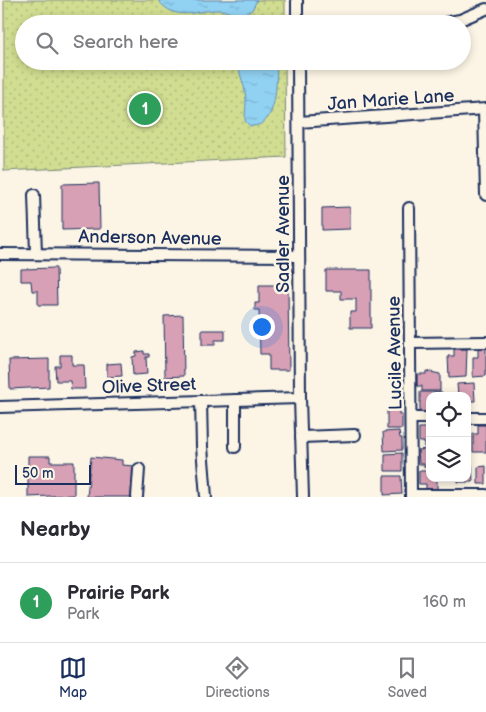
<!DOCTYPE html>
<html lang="en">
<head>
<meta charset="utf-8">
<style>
  body { margin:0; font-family:"Balsamiq Sans",sans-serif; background:#f2f2f3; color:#2b2b33 }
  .controls { position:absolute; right:15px; bottom:15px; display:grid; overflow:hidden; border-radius:10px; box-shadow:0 2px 8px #0003 }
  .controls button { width:45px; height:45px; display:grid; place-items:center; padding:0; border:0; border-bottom:1px solid #e1e1e2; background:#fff; color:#2b2b33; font:25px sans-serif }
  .scale { position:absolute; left:15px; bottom:12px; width:76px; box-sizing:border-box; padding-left:5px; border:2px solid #1b2f5e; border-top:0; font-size:14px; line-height:18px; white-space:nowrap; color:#1b2f5e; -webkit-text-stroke:4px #fcf5e5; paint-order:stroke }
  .you { position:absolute; left:261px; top:326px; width:18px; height:18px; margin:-12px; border:4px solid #fff; border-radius:50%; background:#1a73e8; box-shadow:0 0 0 8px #1a73e833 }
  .badge { display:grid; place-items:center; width:32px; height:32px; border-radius:50%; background:#1b2f5e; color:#fff; font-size:16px; font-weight:700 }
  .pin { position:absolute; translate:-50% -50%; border:2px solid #fff; box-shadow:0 1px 5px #0006 }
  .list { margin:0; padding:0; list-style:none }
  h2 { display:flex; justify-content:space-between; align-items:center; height:65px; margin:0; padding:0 20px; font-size:21px }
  h2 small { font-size:16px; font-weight:400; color:#7c7c81 }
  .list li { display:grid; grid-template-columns:32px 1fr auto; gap:15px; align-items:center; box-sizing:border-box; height:80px; padding:0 20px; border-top:1px solid #e1e1e2 }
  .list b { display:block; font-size:19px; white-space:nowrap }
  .list p { margin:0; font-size:16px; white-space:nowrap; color:#7c7c81 }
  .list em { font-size:16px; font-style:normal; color:#7c7c81 }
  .icon { flex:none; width:28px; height:28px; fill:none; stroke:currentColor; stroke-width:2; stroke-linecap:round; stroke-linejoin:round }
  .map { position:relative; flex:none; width:486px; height:497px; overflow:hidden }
  .search { position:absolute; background:#fff; box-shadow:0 2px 8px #0003; left:15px; right:15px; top:15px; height:55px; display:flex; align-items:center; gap:12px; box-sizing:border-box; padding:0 18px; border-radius:28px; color:#7c7c81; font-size:19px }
  .sheet { height:145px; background:#fff }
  nav { display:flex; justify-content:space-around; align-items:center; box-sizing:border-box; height:70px; border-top:1px solid #e1e1e2; background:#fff; font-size:14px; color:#7c7c81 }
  nav a { display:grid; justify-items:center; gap:2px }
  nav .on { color:#1b2f5e }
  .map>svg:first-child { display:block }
  .park { fill:url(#park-dots); stroke:#768677 }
  .water { fill:url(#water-ripples); stroke:#6290b7 }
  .building { fill:#d7a0b4; stroke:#1b2f5e }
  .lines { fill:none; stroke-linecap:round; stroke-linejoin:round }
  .minor-casing { stroke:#1b2f5e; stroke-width:14 }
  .minor { stroke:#fcf5e5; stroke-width:10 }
  .labels { text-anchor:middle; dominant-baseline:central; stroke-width:5; stroke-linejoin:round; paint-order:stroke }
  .street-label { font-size:18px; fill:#1b2f5e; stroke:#fcf5e5 }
</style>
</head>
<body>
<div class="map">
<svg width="486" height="497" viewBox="0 0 486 497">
  <defs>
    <pattern id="park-dots" width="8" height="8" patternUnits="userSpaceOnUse" patternTransform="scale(1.25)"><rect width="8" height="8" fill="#d1dd90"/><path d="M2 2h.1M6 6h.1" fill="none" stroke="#b3be7f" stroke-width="1.8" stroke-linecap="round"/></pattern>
    <pattern id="water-ripples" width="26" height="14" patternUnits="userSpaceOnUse" patternTransform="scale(1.25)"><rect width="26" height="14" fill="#91d1f2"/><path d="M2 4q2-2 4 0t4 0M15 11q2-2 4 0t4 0" fill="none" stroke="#7cb4d2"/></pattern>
  </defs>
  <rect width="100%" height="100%" fill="#fcf5e5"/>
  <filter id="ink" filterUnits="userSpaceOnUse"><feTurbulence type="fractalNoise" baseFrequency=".02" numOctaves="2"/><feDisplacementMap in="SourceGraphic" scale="10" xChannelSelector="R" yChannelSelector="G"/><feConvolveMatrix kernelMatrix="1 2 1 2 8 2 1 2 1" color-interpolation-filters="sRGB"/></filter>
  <g filter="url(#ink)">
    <polygon class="park" points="4,0 285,0 285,24 24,24 24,61 285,61 286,157 4,171"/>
    <g class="water">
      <path d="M158 0H257L252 10 241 15C234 15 228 11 221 10 196 9 177 24 158 0Z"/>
      <path d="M240 61H277C276 81 279 128 250 126L245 121C245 111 247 102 245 92 244 81 237 73 240 61Z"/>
    </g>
    <g class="building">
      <polygon points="99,183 100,229 62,230 62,184"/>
      <polygon points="350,207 350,229 322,230 322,208"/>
      <polygon points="56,268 57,305 38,305 38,291 32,291 31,281 21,281 21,269"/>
      <polygon points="326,270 371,270 371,328 350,328 350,312 356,312 356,299 341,299 341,291 326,291"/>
      <polygon points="259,285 288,285 289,370 269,370 269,354 260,354 259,310 255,310 255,303 259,303"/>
      <polygon points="183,315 184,376 165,377 164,316"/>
      <polygon points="202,330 225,330 225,340 215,340 215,345 202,345"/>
      <polygon points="478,348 486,348 486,376 473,377 473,357 478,357"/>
      <polygon points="454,349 467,349 466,377 449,378 448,356 454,356"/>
      <polygon points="144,351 144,354 149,354 149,357 146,357 147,374 133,375 132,357 136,356 136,352"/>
      <polygon points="60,355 72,355 72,365 84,365 85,389 71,389 70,381 56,381 55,366 60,366"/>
      <polygon points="49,359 49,387 10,389 9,360"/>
      <polygon points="121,363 122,376 107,377 107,364"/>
      <polygon points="426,371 440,374 440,391 422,391 422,386 417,386 417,374 426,374"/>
      <polygon points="474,383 475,401 469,401 470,409 467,409 467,396 458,396 457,384"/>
      <polygon points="420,392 442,392 442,396 430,396 429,412 420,412"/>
      <polygon points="387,410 399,410 399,415 402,415 402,429 387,429"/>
      <polygon points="478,425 486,425 486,452 473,452 473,434 478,434"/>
      <polygon points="419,428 430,428 430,447 424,447 424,442 419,442"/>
      <polygon points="399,431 400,438 402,438 402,450 384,451 383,432"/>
      <polygon points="430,449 430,467 424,467 424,464 419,464 418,450"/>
      <polygon points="402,453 402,471 385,471 385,454"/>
      <polygon points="28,456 50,456 50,462 74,462 74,495 28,497"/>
      <polygon points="91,457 122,460 122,465 134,466 131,497 87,497"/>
      <polygon points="467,465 472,465 473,482 458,482 458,478 467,478"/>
      <polygon points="486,466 486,484 478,484 478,467"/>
      <polygon points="419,471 429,471 430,478 437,478 437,489 426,490 426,484 419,484"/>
      <polygon points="384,476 401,476 402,494 384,495"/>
    </g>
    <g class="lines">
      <g class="minor-casing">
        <g id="minor">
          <polyline points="297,0 297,24"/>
          <polyline points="439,24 460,20 486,9"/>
          <polyline points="298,61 300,398 303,497"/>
          <polyline points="484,110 486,195"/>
          <polyline points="299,122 486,109"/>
          <polyline points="34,195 36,253"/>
          <polyline points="409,208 411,497"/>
          <polyline points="0,254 299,256"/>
          <polyline points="410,343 486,342"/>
          <polyline points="235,400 235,447"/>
          <polyline points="201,401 202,447 206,497"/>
          <polyline points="0,407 300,398"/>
          <polyline points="412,418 430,418"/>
          <polyline points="467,418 486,418"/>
          <polyline points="301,437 355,435"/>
          <polyline points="411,495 486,495"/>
          <polyline points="137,497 139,469"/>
        </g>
      </g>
      <use href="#minor" class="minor"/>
    </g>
  </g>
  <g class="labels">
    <g class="street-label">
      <text transform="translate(391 100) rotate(-4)">Jan Marie Lane</text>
      <text transform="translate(283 234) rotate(-90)">Sadler Avenue</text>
      <text transform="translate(150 238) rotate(1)">Anderson Avenue</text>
      <text transform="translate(395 353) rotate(-91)">Lucile Avenue</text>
      <text transform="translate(149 386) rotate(-2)">Olive Street</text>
    </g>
  </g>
</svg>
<div class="controls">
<button><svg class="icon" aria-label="locate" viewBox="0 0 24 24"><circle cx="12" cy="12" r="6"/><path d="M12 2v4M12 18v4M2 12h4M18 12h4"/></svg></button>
<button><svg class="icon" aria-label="layers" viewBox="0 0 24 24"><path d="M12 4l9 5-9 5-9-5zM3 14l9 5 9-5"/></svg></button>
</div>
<div class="scale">50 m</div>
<div class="you"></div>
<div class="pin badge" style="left:145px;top:109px;background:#2e9e5b">1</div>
<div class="search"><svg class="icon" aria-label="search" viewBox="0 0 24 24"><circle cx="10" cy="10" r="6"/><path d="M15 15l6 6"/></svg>Search here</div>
</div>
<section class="sheet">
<h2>Nearby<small></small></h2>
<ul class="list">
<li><span class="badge" style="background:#2e9e5b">1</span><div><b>Prairie Park</b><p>Park</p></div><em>160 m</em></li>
</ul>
</section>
<nav>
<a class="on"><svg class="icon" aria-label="map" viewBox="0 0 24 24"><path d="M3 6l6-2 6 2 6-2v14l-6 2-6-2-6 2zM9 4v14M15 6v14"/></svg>Map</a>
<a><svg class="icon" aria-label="directions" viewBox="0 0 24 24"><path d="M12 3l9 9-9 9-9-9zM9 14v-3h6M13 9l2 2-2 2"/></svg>Directions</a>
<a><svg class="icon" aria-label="saved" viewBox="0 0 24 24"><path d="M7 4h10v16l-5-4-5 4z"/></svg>Saved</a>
</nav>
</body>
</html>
